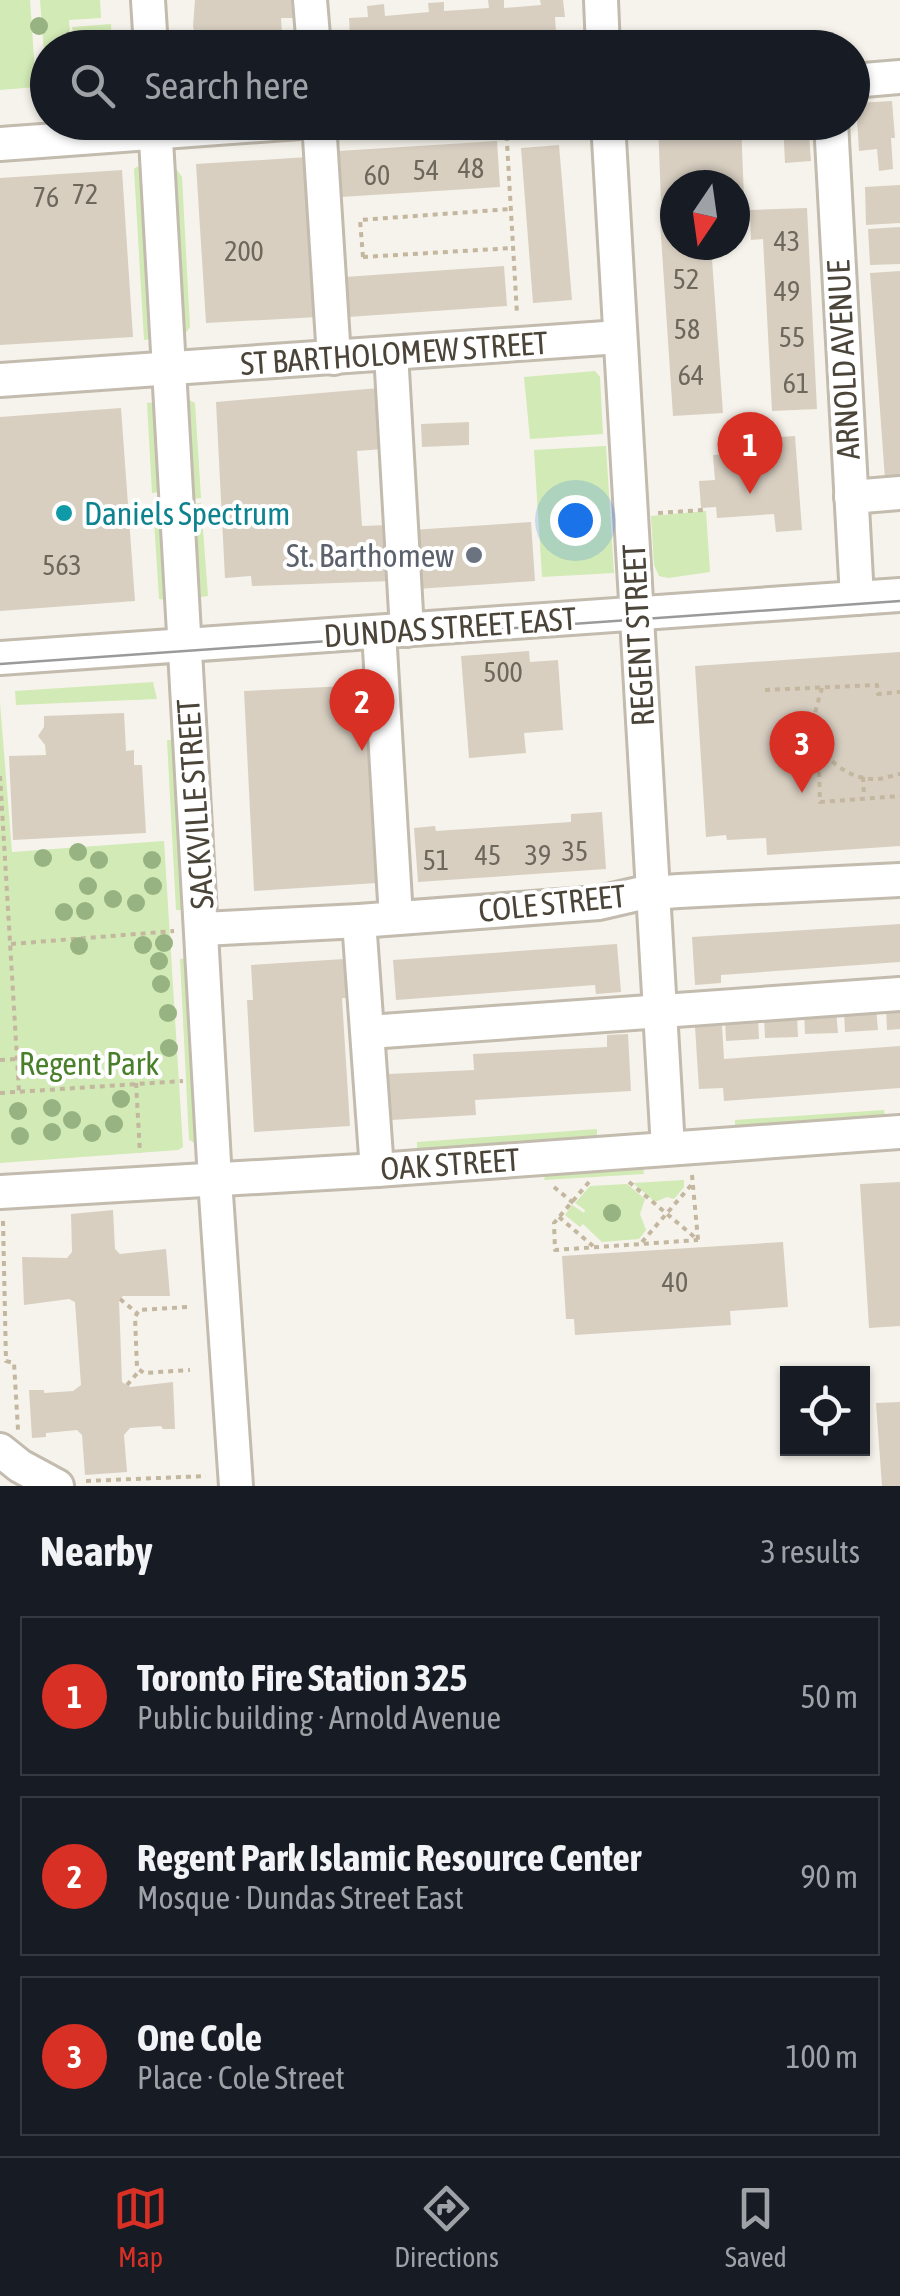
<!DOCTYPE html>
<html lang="en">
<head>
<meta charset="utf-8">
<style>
  body { margin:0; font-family:"Asap Condensed",sans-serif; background:#242831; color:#f1f3f6 }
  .controls { position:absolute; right:30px; bottom:30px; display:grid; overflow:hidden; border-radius:0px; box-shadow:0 2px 8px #0004 }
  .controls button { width:90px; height:90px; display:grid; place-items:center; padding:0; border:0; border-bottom:2px solid #363941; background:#171b24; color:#f1f3f6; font:50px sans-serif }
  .compass { position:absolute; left:660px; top:170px; width:90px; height:90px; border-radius:50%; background:#171b24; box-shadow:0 2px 8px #0004; rotate:193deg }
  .you { position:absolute; left:575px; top:520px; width:35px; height:35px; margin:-25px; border:8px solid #fff; border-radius:50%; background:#1a73e8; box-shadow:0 0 0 15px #1a73e833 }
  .badge { display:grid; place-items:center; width:65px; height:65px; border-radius:50%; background:#d93025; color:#fff; font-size:32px; font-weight:700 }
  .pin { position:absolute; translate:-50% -82px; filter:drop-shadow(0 2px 5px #0008) }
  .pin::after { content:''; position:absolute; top:52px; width:35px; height:30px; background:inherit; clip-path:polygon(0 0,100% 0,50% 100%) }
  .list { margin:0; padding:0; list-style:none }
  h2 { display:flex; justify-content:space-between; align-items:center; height:130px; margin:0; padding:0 40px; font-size:42px }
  h2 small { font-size:32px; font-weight:400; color:#9ea1a6 }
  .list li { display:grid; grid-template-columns:65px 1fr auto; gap:30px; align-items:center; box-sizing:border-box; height:160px; margin:0 20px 20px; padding:0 20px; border:2px solid #363941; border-radius:0px }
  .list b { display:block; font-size:38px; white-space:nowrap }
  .list p { margin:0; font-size:32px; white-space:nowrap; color:#9ea1a6 }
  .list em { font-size:32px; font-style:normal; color:#9ea1a6 }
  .icon { flex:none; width:55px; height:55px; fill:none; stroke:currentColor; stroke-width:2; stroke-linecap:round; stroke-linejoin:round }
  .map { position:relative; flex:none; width:900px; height:1486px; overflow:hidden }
  .search { position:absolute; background:#171b24; box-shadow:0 2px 8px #0004; left:30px; right:30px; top:30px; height:110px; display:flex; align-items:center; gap:25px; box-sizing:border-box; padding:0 35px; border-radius:55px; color:#9ea1a6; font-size:38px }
  .sheet { height:670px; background:#171b24 }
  nav { display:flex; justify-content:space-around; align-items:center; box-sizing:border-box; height:140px; border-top:2px solid #363941; background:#171b24; font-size:28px; color:#9ea1a6 }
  nav a { display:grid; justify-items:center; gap:5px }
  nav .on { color:#d93025 }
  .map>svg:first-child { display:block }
  .green { fill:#d2eab5 }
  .building { fill:#d8cfc1 }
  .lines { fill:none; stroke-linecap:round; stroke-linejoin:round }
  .minor-casing { stroke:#c2bbae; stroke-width:38 }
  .path { stroke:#c4b79f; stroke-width:4; stroke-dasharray:5 5; stroke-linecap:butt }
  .minor { stroke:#fff; stroke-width:32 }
  .tram { stroke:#9a9a9a; stroke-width:2.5 }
  .tree { fill:#97b381 }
  .culture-dot { fill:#0f9aa8; stroke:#fff; stroke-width:4 }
  .worship-dot { fill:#6b7280; stroke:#fff; stroke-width:4 }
  .labels { text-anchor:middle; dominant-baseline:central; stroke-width:8; stroke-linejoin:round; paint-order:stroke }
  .number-label { font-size:28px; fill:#6e675b }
  .street-label { font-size:32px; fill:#4b4439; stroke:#fff }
  .culture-label { font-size:32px; fill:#0d838f; stroke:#fff; text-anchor:start }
  .worship-label { font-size:32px; fill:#5b616d; stroke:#fff; text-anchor:end }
  .park-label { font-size:32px; fill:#4a7f2a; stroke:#fff }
</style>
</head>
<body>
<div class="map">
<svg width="900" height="1486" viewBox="0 0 900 1486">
  <rect width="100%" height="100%" fill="#f6f3ec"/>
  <g class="green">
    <polygon points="0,0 30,0 36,87 0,90"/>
    <polygon points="40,0 100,0 101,18 69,20 71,47 48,48 47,91"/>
    <polygon points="111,24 112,47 74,47 72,27"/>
    <polygon points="138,166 141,173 151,339 144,340 134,169"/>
    <polygon points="174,166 182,177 190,327 185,334"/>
    <polygon points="595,371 600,377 603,434 530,439 524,377"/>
    <polygon points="189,400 195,403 201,498 193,499"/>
    <polygon points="156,402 161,492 152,493 147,403"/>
    <polygon points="606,446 614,573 542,577 534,450"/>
    <polygon points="162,503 166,600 159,599 153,504"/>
    <polygon points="201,503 208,596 201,597 193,504"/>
    <polygon points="706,511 710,572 668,578 659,576 654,565 651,516"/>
    <polygon points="153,682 157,699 16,705 15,691"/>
    <polygon points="0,703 12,852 164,841 183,1147 178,1150 0,1163"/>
    <polygon points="167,740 176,740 185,910 176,910"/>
    <polygon points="188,958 197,1144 189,1140 180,959"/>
    <polygon points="884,1110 885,1117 735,1128 735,1120"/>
    <polygon points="597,1129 597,1137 417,1150 417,1142"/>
    <polygon points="643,1165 644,1174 544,1180 546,1172"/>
    <polygon points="684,1180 684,1187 674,1199 667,1197 655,1202 633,1183"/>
    <polygon points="627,1184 645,1199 640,1214 646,1230 639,1239 602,1242 583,1224 580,1227 565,1215 572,1205 584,1213 585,1210 575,1203 590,1186"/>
  </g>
  <g class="building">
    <polygon points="195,0 291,0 293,18 281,18 283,48 198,48 193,26"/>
    <polygon points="488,0 504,0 504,8 541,5 540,0 563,0 565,17 555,17 556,32 541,34 542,48 344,48 343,37 350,37 349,18 368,17 367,6 384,4 385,16 429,12 428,3 444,2 444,11 489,8"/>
    <polygon points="892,101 895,138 891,138 893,169 879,171 877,149 859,151 856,103"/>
    <polygon points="741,122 744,199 735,199 735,185 675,185 675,202 661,202 658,124"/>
    <polygon points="783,122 808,122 811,161 785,163"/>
    <polygon points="497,141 500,187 341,197 338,151"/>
    <polygon points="559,145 572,300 533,303 521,148"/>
    <polygon points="308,157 318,317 206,323 196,164"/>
    <polygon points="122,170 133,337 0,345 0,178"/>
    <polygon points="900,185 900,223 866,225 865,187"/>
    <polygon points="807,208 817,409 772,411 763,239 751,240 750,210"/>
    <polygon points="675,220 675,245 711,245 723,413 673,416 660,221"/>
    <polygon points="900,227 900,264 870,265 868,229"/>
    <polygon points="504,266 507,306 348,317 345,277"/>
    <polygon points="900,271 900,478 885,479 870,273"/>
    <polygon points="379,388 383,449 357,451 362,526 388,525 392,581 252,586 251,576 225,578 216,402"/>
    <polygon points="121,408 135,601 0,611 0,417"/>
    <polygon points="469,422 469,445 422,447 421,424"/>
    <polygon points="795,436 802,530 776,532 774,514 717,518 716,507 701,508 699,481 715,480 713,455 736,453 735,440"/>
    <polygon points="531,522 535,581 417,589 412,530"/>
    <polygon points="529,651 530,662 558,660 563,730 524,733 526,753 469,758 461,656"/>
    <polygon points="900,652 900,846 767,855 766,838 727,840 726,835 706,837 695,666"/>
    <polygon points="367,685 377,883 254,891 244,691"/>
    <polygon points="124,713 126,751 134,750 134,765 142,765 146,833 13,840 9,756 46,755 45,745 38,736 44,727 44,716"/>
    <polygon points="602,812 606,869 418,882 414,828 435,826 436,831 571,822 571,814"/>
    <polygon points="900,924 900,962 721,975 721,983 695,985 692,937"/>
    <polygon points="617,944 621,992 596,994 595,985 396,1000 393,960"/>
    <polygon points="344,959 346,998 342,998 350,1126 254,1132 247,1000 253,1000 251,965"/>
    <polygon points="900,1007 900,1029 887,1030 886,1008"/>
    <polygon points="876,1008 878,1030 845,1032 844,1010"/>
    <polygon points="836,1010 838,1033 805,1034 804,1012"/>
    <polygon points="797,1015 798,1037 765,1038 764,1017"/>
    <polygon points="758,1017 759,1039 726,1041 725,1019"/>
    <polygon points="722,1025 724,1059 900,1046 900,1088 724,1101 723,1088 699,1089 695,1027"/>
    <polygon points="628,1034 631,1091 475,1100 476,1115 391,1120 388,1074 474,1070 473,1054 607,1047 607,1035"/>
    <polygon points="900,1182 900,1326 869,1328 860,1184"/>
    <polygon points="113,1210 115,1249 120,1254 166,1249 170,1296 123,1296 119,1300 122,1382 130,1387 173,1382 175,1429 163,1429 161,1426 130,1428 124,1435 127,1472 85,1475 82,1435 77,1430 46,1433 46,1437 32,1438 29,1390 44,1390 44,1393 73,1391 81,1385 75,1302 69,1299 24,1305 22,1257 67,1258 72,1252 71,1214"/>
    <polygon points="783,1242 788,1307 730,1311 731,1325 575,1335 574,1319 566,1319 562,1256"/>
    <polygon points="900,1402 900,1486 882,1486 876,1403"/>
  </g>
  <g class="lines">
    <g class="minor-casing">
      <g id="minor">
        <polyline points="148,0 151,48"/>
        <polyline points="310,0 314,48"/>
        <polyline points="601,0 603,48"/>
        <polyline points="852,81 900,77"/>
        <polyline points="155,122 215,1180 236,1486"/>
        <polyline points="319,122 334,358"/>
        <polyline points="608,122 668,1148"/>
        <polyline points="831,122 857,598"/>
        <polyline points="0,144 300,122"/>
        <polyline points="391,353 407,630"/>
        <polyline points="0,380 620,337"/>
        <polyline points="851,497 900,493"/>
        <polyline points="379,632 396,918"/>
        <polyline points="0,658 900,595"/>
        <polyline points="359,921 377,1170"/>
        <polyline points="203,929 359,921 599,903 638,894 679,891 900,880"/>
        <polyline points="369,1032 900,994"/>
        <polyline points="0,1192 377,1170 900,1132"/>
        <polyline points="0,1450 20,1466 57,1486"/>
      </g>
    </g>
    <g class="path">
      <polyline points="506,126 517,314"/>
      <polyline points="363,257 360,220 511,209"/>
      <polyline points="363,257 513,248"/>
      <polyline points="658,513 703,510"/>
      <path d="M822 688C819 699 813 715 814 727 817 756 848 780 876 779 884 779 893 775 900 774"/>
      <polyline points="765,690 877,685 878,694 900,692"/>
      <polyline points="818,742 820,802 900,796"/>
      <polyline points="0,776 19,1092"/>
      <polyline points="863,777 864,797"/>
      <polyline points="11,944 174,931"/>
      <polyline points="0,1060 17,1059"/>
      <polyline points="136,1083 140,1153"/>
      <polyline points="0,1093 183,1081"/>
      <polyline points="692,1175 698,1240"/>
      <polyline points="589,1182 554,1223 555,1250 698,1240"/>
      <polyline points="629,1182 698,1240"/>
      <polyline points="554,1187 577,1206"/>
      <polyline points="559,1217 593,1246"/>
      <polyline points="3,1221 6,1361 14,1363 18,1430"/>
      <polyline points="642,1242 693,1183"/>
      <polyline points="120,1299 137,1313"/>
      <polyline points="187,1307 139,1310 135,1317 137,1368 144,1373 190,1370"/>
      <polyline points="127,1385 140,1370"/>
      <polyline points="86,1481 206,1476"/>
    </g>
    <use href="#minor" class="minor"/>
    <polyline class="tram" points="0,664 900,601"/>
  </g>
  <g class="tree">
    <circle cx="39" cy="26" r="9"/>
    <circle cx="78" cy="852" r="9"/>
    <circle cx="43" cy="858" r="9"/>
    <circle cx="99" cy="860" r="9"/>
    <circle cx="152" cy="860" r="9"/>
    <circle cx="88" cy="886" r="9"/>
    <circle cx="153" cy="886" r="9"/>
    <circle cx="113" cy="899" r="9"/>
    <circle cx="136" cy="903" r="9"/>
    <circle cx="85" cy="911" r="9"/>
    <circle cx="64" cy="912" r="9"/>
    <circle cx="164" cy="943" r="9"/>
    <circle cx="143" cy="945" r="9"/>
    <circle cx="79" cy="946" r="9"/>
    <circle cx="159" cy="961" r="9"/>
    <circle cx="161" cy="984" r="9"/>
    <circle cx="168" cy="1013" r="9"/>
    <circle cx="169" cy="1048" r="9"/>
    <circle cx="121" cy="1099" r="9"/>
    <circle cx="52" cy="1108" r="9"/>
    <circle cx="18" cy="1111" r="9"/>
    <circle cx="72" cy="1120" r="9"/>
    <circle cx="114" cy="1124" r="9"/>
    <circle cx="52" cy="1132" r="9"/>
    <circle cx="92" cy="1133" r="9"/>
    <circle cx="20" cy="1136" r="9"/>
    <circle cx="612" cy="1213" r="9"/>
  </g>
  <circle class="culture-dot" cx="64" cy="513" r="10"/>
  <circle class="worship-dot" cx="474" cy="555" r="10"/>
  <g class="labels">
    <g class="number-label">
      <text x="471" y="168">48</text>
      <text x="426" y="170">54</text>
      <text x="377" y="175">60</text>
      <text x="85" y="194">72</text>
      <text x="46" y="197">76</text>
      <text x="787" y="241">43</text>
      <text x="244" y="251">200</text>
      <text x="686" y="279">52</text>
      <text x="787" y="291">49</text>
      <text x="687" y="329">58</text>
      <text x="792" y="337">55</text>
      <text x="691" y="375">64</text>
      <text x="796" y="383">61</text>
      <text x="62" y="565">563</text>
      <text x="503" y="672">500</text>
      <text x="575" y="851">35</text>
      <text x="488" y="855">45</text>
      <text x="538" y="855">39</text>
      <text x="436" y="860">51</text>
      <text x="675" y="1282">40</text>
    </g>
    <g class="street-label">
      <text transform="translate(394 353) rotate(-4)">ST BARTHOLOMEW STREET</text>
      <text transform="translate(843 360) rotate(-93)">ARNOLD AVENUE</text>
      <text transform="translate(450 627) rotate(-4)">DUNDAS STREET EAST</text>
      <text transform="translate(638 635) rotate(-93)">REGENT STREET</text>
      <text transform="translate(195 804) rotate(-94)">SACKVILLE STREET</text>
      <text transform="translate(552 903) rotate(-6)">COLE STREET</text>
      <text transform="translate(450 1164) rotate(-4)">OAK STREET</text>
    </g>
    <g class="culture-label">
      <text x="84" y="513">Daniels Spectrum</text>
    </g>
    <g class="worship-label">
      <text x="454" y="555">St. Barthomew</text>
    </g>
    <g class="park-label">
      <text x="89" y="1063">Regent Park</text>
    </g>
  </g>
</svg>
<div class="controls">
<button><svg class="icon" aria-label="locate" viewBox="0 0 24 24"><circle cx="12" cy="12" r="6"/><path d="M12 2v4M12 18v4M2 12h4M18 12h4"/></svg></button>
</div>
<svg class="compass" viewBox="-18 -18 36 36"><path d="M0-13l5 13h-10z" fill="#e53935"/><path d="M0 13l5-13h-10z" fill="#9ea1a6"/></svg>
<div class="you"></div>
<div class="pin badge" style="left:750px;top:494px">1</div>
<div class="pin badge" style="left:362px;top:751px">2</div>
<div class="pin badge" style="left:802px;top:793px">3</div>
<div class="search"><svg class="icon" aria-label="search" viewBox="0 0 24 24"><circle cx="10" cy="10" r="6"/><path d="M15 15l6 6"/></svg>Search here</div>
</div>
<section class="sheet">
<h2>Nearby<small>3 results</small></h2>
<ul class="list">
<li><span class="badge">1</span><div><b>Toronto Fire Station 325</b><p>Public building · Arnold Avenue</p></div><em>50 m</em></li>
<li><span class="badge">2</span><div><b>Regent Park Islamic Resource Center</b><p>Mosque · Dundas Street East</p></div><em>90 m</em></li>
<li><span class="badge">3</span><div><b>One Cole</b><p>Place · Cole Street</p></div><em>100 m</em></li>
</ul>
</section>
<nav>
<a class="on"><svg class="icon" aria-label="map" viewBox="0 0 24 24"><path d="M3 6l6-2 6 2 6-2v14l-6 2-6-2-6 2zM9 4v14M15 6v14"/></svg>Map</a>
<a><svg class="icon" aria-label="directions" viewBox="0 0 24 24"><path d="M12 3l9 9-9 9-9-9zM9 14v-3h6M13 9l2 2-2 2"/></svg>Directions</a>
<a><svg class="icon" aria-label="saved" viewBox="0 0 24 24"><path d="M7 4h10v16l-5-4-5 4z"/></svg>Saved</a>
</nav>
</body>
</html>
